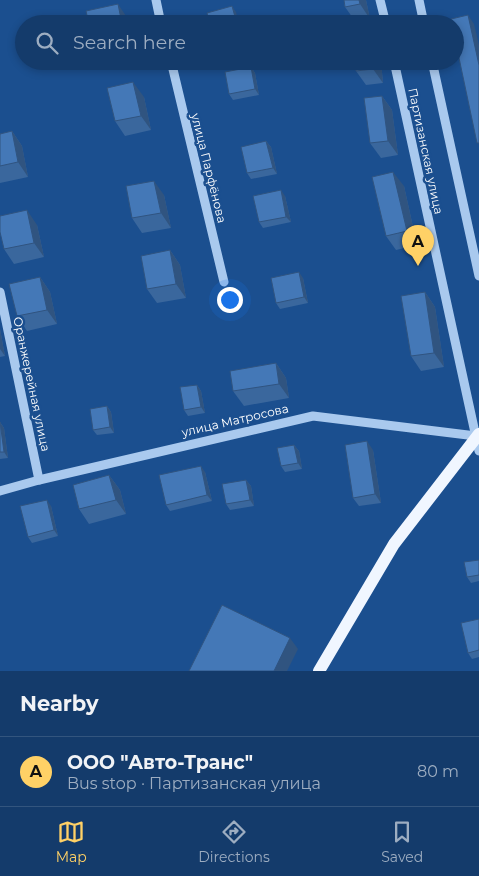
<!DOCTYPE html>
<html lang="en">
<head>
<meta charset="utf-8">
<style>
  body { margin:0; font-family:Montserrat,sans-serif; background:#1d4271; color:#f1f3f6 }
  .you { position:absolute; left:229px; top:299px; width:18px; height:18px; margin:-12px; border:4px solid #fff; border-radius:50%; background:#1a73e8; box-shadow:0 0 0 8px #1a73e833 }
  .badge { display:grid; place-items:center; width:32px; height:32px; border-radius:50%; background:#ffd166; color:#111; font-size:16px; font-weight:700 }
  .pin { position:absolute; translate:-50% -41px; filter:drop-shadow(0 1px 2px #0008) }
  .pin::after { content:''; position:absolute; top:26px; width:18px; height:15px; background:inherit; clip-path:polygon(0 0,100% 0,50% 100%) }
  .list { margin:0; padding:0; list-style:none }
  h2 { display:flex; justify-content:space-between; align-items:center; height:65px; margin:0; padding:0 20px; font-size:21px }
  h2 small { font-size:16px; font-weight:400; color:#9dadc1 }
  .list li { display:grid; grid-template-columns:32px 1fr auto; gap:15px; align-items:center; box-sizing:border-box; height:70px; padding:0 20px; border-top:1px solid #33557e }
  .list b { display:block; font-size:19px; white-space:nowrap }
  .list p { margin:0; font-size:16px; white-space:nowrap; color:#9dadc1 }
  .list em { font-size:16px; font-style:normal; color:#9dadc1 }
  .icon { flex:none; width:28px; height:28px; fill:none; stroke:currentColor; stroke-width:2; stroke-linecap:round; stroke-linejoin:round }
  .map { position:relative; flex:none; width:479px; height:671px; overflow:hidden }
  .search { position:absolute; background:#143b6b; box-shadow:0 2px 8px #0003; left:15px; right:15px; top:15px; height:55px; display:flex; align-items:center; gap:12px; box-sizing:border-box; padding:0 18px; border-radius:28px; color:#9dadc1; font-size:19px }
  .sheet { height:135px; background:#143b6b }
  nav { display:flex; justify-content:space-around; align-items:center; box-sizing:border-box; height:70px; border-top:1px solid #33557e; background:#143b6b; font-size:14px; color:#9dadc1 }
  nav a { display:grid; justify-items:center; gap:2px }
  nav .on { color:#ffd166 }
  .map>svg:first-child { display:block }
  .lines { fill:none; stroke-linecap:round; stroke-linejoin:round }
  .minor { stroke:#a9c9ee; stroke-width:9 }
  .major { stroke:#f0f6ff; stroke-width:12 }
  .wall { fill:#3a679d }
  .shaded-wall { fill:#305480 }
  .building { fill:#4478b7; stroke:#305480 }
  .labels { text-anchor:middle; dominant-baseline:central; stroke-width:5; stroke-linejoin:round; paint-order:stroke }
  .street-label { font-size:12px; fill:#fff; stroke:#1b4f8f }
</style>
</head>
<body>
<div class="map">
<svg width="479" height="671" viewBox="0 0 479 671">
  <rect width="100%" height="100%" fill="#1b4f8f"/>
  <g class="lines">
    <g class="minor">
      <polyline points="156,0 161,24"/>
      <polyline points="380,0 386,24"/>
      <polyline points="419,0 424,24"/>
      <polyline points="171,61 224,282"/>
      <polyline points="394,61 479,451"/>
      <polyline points="432,61 479,276"/>
      <polyline points="0,292 39,480"/>
      <polyline points="0,491 39,480 313,416 476,436"/>
    </g>
    <polyline class="major" points="319,671 394,544 479,434"/>
  </g>
  <g class="wall">
    <polygon points="344,0 366,0 370,19 355,21 345,7"/>
    <polygon points="355,61 381,61 383,83 366,85 356,71"/>
    <polygon points="251,67 255,73 259,95 233,100 229,94"/>
    <polygon points="382,96 392,110 398,155 381,158 370,143"/>
    <polygon points="144,97 151,130 125,136 115,121"/>
    <polygon points="12,131 22,146 28,177 0,183 0,134"/>
    <polygon points="266,141 271,147 277,174 251,179 247,173"/>
    <polygon points="404,186 417,245 396,250 386,236"/>
    <polygon points="164,195 171,228 142,233 132,218"/>
    <polygon points="285,196 291,222 263,228 259,222"/>
    <polygon points="37,225 44,257 14,264 4,249"/>
    <polygon points="170,250 180,265 186,298 157,303 147,289"/>
    <polygon points="40,277 50,292 57,324 27,331 17,316"/>
    <polygon points="303,278 308,303 280,309 276,303"/>
    <polygon points="425,292 435,307 444,367 421,371 411,356"/>
    <polygon points="0,329 5,356 0,357"/>
    <polygon points="276,363 286,378 289,398 244,406 233,391"/>
    <polygon points="197,385 201,391 205,413 188,416 184,410"/>
    <polygon points="107,406 111,412 114,433 97,435 93,430"/>
    <polygon points="0,422 4,428 8,458 0,459"/>
    <polygon points="294,445 299,451 302,469 285,472 281,466"/>
    <polygon points="373,450 381,503 359,506 353,498"/>
    <polygon points="205,472 212,501 170,511 166,505"/>
    <polygon points="109,475 120,490 126,514 89,524 79,509"/>
    <polygon points="246,480 251,486 254,506 230,510 226,504"/>
    <polygon points="51,506 58,536 32,543 28,537"/>
    <polygon points="479,560 479,581 471,583 467,577"/>
    <polygon points="479,619 479,657 472,659 468,653"/>
  </g>
  <g class="shaded-wall">
    <polygon points="359,0 366,0 370,19 360,4"/>
    <polygon points="118,4 128,19 129,24 122,24"/>
    <polygon points="232,6 236,12 239,24 237,24"/>
    <polygon points="468,15 474,24 479,45 479,65"/>
    <polygon points="372,61 381,61 383,83 373,69"/>
    <polygon points="251,67 255,73 259,95 255,89"/>
    <polygon points="133,82 144,97 151,130 141,116"/>
    <polygon points="382,96 392,110 398,155 388,141"/>
    <polygon points="12,131 22,146 28,177 18,162"/>
    <polygon points="266,141 271,147 277,174 273,168"/>
    <polygon points="393,172 404,186 417,245 407,231"/>
    <polygon points="154,181 164,195 171,228 161,213"/>
    <polygon points="281,190 285,196 291,222 286,217"/>
    <polygon points="27,210 37,225 44,257 34,243"/>
    <polygon points="170,250 180,265 186,298 176,284"/>
    <polygon points="299,272 303,278 308,303 304,297"/>
    <polygon points="40,277 50,292 57,324 47,310"/>
    <polygon points="425,292 435,307 444,367 434,353"/>
    <polygon points="0,329 5,356 0,349"/>
    <polygon points="276,363 286,378 289,398 279,384"/>
    <polygon points="197,385 201,391 205,413 201,407"/>
    <polygon points="107,406 111,412 114,433 110,427"/>
    <polygon points="0,422 4,428 8,458 4,452"/>
    <polygon points="367,441 373,450 381,503 375,494"/>
    <polygon points="294,445 299,451 302,469 298,463"/>
    <polygon points="201,466 205,472 212,501 207,495"/>
    <polygon points="109,475 120,490 126,514 116,500"/>
    <polygon points="246,480 251,486 254,506 250,500"/>
    <polygon points="47,500 51,506 58,536 54,530"/>
    <polygon points="290,638 298,649 287,671 274,671"/>
  </g>
  <g class="building">
    <polygon points="344,0 359,0 360,4 345,7"/>
    <polygon points="118,4 122,24 89,24 86,11"/>
    <polygon points="232,6 237,24 210,24 207,13"/>
    <polygon points="468,15 479,65 479,143 477,143 455,39 455,24 452,24 451,19"/>
    <polygon points="355,61 372,61 373,69 356,71"/>
    <polygon points="251,67 255,89 229,94 225,72"/>
    <polygon points="133,82 141,116 115,121 107,88"/>
    <polygon points="382,96 388,141 370,143 364,98"/>
    <polygon points="12,131 18,162 0,166 0,134"/>
    <polygon points="266,141 273,168 247,173 241,147"/>
    <polygon points="393,172 407,231 386,236 372,177"/>
    <polygon points="154,181 161,213 132,218 126,186"/>
    <polygon points="281,190 286,217 259,222 253,196"/>
    <polygon points="27,210 34,243 4,249 0,232 0,216"/>
    <polygon points="170,250 176,284 147,289 141,256"/>
    <polygon points="299,272 304,297 276,303 271,278"/>
    <polygon points="40,277 47,310 17,316 9,284"/>
    <polygon points="425,292 434,353 411,356 401,296"/>
    <polygon points="276,363 279,384 233,391 230,371"/>
    <polygon points="197,385 201,407 184,410 180,387"/>
    <polygon points="107,406 110,427 93,430 90,409"/>
    <polygon points="0,422 4,452 0,452"/>
    <polygon points="367,441 375,494 353,498 345,445"/>
    <polygon points="294,445 298,463 281,466 277,448"/>
    <polygon points="201,466 207,495 166,505 159,475"/>
    <polygon points="109,475 116,500 79,509 73,485"/>
    <polygon points="246,480 250,500 226,504 222,484"/>
    <polygon points="47,500 54,530 28,537 20,506"/>
    <polygon points="479,560 479,575 467,577 464,562"/>
    <polygon points="222,605 290,638 274,671 189,671"/>
    <polygon points="479,619 479,650 468,653 461,623"/>
  </g>
  <g class="labels">
    <g class="street-label">
      <text transform="translate(426 151) rotate(78)">Партизанская улица</text>
      <text transform="translate(209 168) rotate(76)">улица Парфёнова</text>
      <text transform="translate(32 384) rotate(78)">Оранжерейная улица</text>
      <text transform="translate(235 420) rotate(-13)">улица Матросова</text>
    </g>
  </g>
</svg>
<div class="you"></div>
<div class="pin badge" style="left:418px;top:266px">A</div>
<div class="search"><svg class="icon" aria-label="search" viewBox="0 0 24 24"><circle cx="10" cy="10" r="6"/><path d="M15 15l6 6"/></svg>Search here</div>
</div>
<section class="sheet">
<h2>Nearby<small></small></h2>
<ul class="list">
<li><span class="badge">A</span><div><b>ООО &quot;Авто-Транс&quot;</b><p>Bus stop · Партизанская улица</p></div><em>80 m</em></li>
</ul>
</section>
<nav>
<a class="on"><svg class="icon" aria-label="map" viewBox="0 0 24 24"><path d="M3 6l6-2 6 2 6-2v14l-6 2-6-2-6 2zM9 4v14M15 6v14"/></svg>Map</a>
<a><svg class="icon" aria-label="directions" viewBox="0 0 24 24"><path d="M12 3l9 9-9 9-9-9zM9 14v-3h6M13 9l2 2-2 2"/></svg>Directions</a>
<a><svg class="icon" aria-label="saved" viewBox="0 0 24 24"><path d="M7 4h10v16l-5-4-5 4z"/></svg>Saved</a>
</nav>
</body>
</html>
